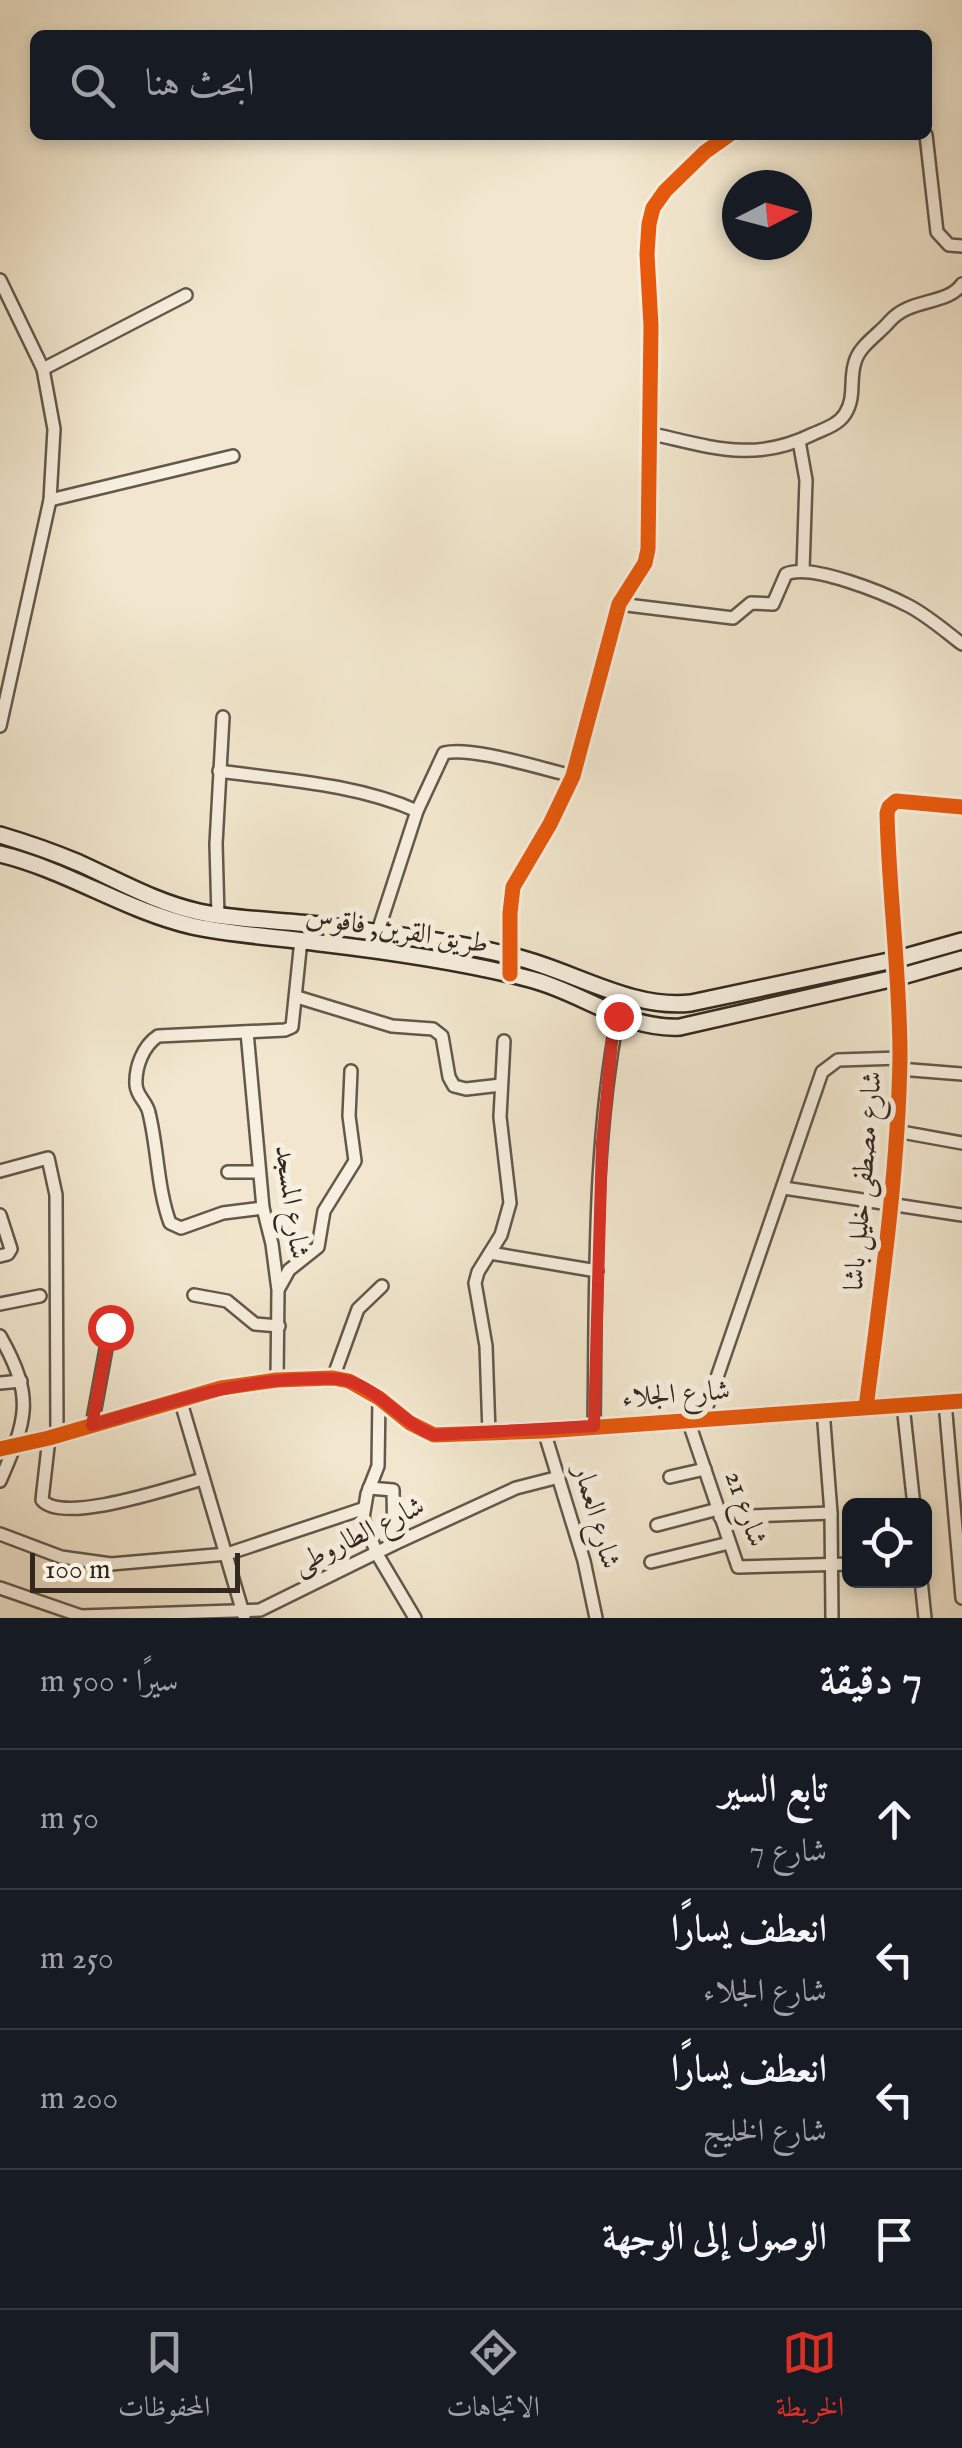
<!DOCTYPE html>
<html lang="ar">
<head>
<meta charset="utf-8">
<style>
  body { margin:0; font-family:"IM FELL English",Amiri,serif; background:#20242c; color:#f1f3f6; direction:rtl }
  .controls { position:absolute; right:30px; bottom:30px; display:grid; overflow:hidden; border-radius:15px; box-shadow:0 5px 15px #0003 }
  .controls button { width:90px; height:90px; display:grid; place-items:center; padding:0; border:0; border-bottom:2px solid #363941; background:#171b24; color:#f1f3f6; font:50px sans-serif }
  .compass { position:absolute; left:722px; top:170px; width:90px; height:90px; border-radius:50%; background:#171b24; box-shadow:0 5px 15px #0003; rotate:84deg }
  .scale { position:absolute; left:30px; bottom:25px; width:210px; box-sizing:border-box; padding-left:10px; border:5px solid #332820; border-top:0; font-size:28px; line-height:35px; white-space:nowrap; color:#332820; -webkit-text-stroke:8px #f7efdf; paint-order:stroke }
  .stop { position:absolute; width:30px; height:30px; margin:-22px; border:8px solid #d93025; border-radius:50%; background:#fff }
  .stop.end { background:#d93025; border-color:#fff; box-shadow:0 2px 10px #0008 }
  .list { margin:0; padding:0; list-style:none }
  h2 { display:flex; justify-content:space-between; align-items:center; height:130px; margin:0; padding:0 40px; font-size:42px }
  h2 small { font-size:32px; font-weight:400; color:#9ea1a6 }
  .list li { display:grid; grid-template-columns:65px 1fr auto; gap:30px; align-items:center; box-sizing:border-box; height:140px; padding:0 40px; border-top:2px solid #363941 }
  .list b { display:block; font-size:38px; white-space:nowrap }
  .list p { margin:0; font-size:32px; white-space:nowrap; color:#9ea1a6 }
  .list em { font-size:32px; font-style:normal; color:#9ea1a6 }
  .icon { flex:none; width:55px; height:55px; fill:none; stroke:currentColor; stroke-width:2; stroke-linecap:round; stroke-linejoin:round }
  .map { position:relative; flex:none; width:962px; height:1618px; overflow:hidden; direction:ltr }
  .search { position:absolute; background:#171b24; box-shadow:0 5px 15px #0003; left:30px; right:30px; top:30px; height:110px; display:flex; align-items:center; gap:25px; box-sizing:border-box; padding:0 35px; border-radius:15px; color:#9ea1a6; font-size:38px }
  .sheet { height:690px; background:#171b24 }
  nav { display:flex; justify-content:space-around; align-items:center; box-sizing:border-box; height:140px; border-top:2px solid #363941; background:#171b24; font-size:28px; color:#9ea1a6 }
  nav a { display:grid; justify-items:center; gap:5px }
  nav .on { color:#d93025 }
  .map>svg:first-child { display:block }
  .lines { fill:none; stroke-linecap:round; stroke-linejoin:round }
  .street-casing { stroke:#63584c; stroke-width:16 }
  .secondary-casing { stroke:#332820; stroke-width:20 }
  .street { stroke:#f7efdf; stroke-width:11 }
  .secondary { stroke:#f7efdf; stroke-width:15 }
  .cycleway-casing { stroke:#f7efdf; stroke-width:21 }
  .cycleway { stroke:#e8590c; stroke-width:15 }
  .route { stroke:#d93025; stroke-width:12 }
  .labels { text-anchor:middle; dominant-baseline:central; stroke-width:10; stroke-linejoin:round; paint-order:stroke }
  .street-label { font-size:28px; fill:#332820; stroke:#f7efdf }
</style>
</head>
<body>
<div class="map">
<svg width="962" height="1618" viewBox="0 0 962 1618">
  <rect width="100%" height="100%" fill="#f2e7ce"/>
  <filter id="stains"><feTurbulence type="fractalNoise" baseFrequency=".002" numOctaves="4"/><feColorMatrix values="0 0 0 0 .2 0 0 0 0 .09 0 0 0 0 .02 0 0 0 .5 -.17"/></filter>
  <radialGradient id="worn" r=".72"><stop offset=".6" stop-color="#630" stop-opacity="0"/><stop offset="1" stop-color="#630" stop-opacity=".3"/></radialGradient>
  <g class="lines">
    <g class="street-casing">
      <g id="street">
        <polyline points="926,135 937,232 949,245 962,246"/>
        <polyline points="0,280 43,369 54,429 50,500 0,726"/>
        <polyline points="43,369 186,295"/>
        <path d="M648 433C709 446 753 464 813 434 824 429 838 425 845 414 856 397 849 380 855 362 859 346 879 334 889 322 910 297 947 306 962 284"/>
        <polyline points="799,441 806,480 803,570"/>
        <polyline points="50,500 233,456"/>
        <path d="M619 604 733 618 751 603 773 604 786 574C811 563 884 593 909 606 928 616 945 631 962 644"/>
        <path d="M219 771C284 780 356 784 417 811"/>
        <polyline points="218,916 216,844 223,717"/>
        <path d="M377 934 417 811 444 753C472 746 542 769 573 776"/>
        <polyline points="510,974 510,913 513,887 550,824 573,776 619,604 645,563 648,549 651,326 647,254 649,224 653,208 665,191 705,152 729,135"/>
        <polyline points="297,997 392,1026 433,1029 442,1036 449,1077 454,1086 466,1089 501,1085"/>
        <polyline points="247,1032 263,1208 272,1244 278,1290 277,1380"/>
        <polyline points="899,1069 962,1074"/>
        <polyline points="896,1131 962,1143"/>
        <polyline points="0,1171 48,1158 56,1195 57,1436"/>
        <polyline points="228,1172 259,1172"/>
        <polyline points="784,1188 962,1215"/>
        <path d="M263 1208 223 1213 181 1228 170 1223C157 1187 158 1149 149 1113 147 1102 137 1097 136 1085 135 1067 143 1046 158 1036L285 1030 292 1027 301 940"/>
        <polyline points="0,1215 11,1249 8,1254 0,1256"/>
        <polyline points="490,1253 597,1271"/>
        <polyline points="279,1288 289,1270 318,1247 324,1211 355,1161 349,1116 351,1071"/>
        <polyline points="194,1295 227,1301 255,1324 279,1326"/>
        <polyline points="0,1304 40,1296"/>
        <path d="M0 1336C35 1398 27 1419 0 1481"/>
        <polyline points="333,1378 358,1309 382,1286"/>
        <polyline points="0,1383 21,1381"/>
        <polyline points="379,1398 378,1466 367,1494 363,1518 377,1554 415,1618"/>
        <polyline points="180,1399 244,1616"/>
        <polyline points="945,1402 962,1598"/>
        <polyline points="903,1405 914,1506"/>
        <path d="M866 1407C881 1291 898 1174 900 1057 900 975 889 895 887 813L889 807 896 801 962 807"/>
        <polyline points="823,1410 831,1513 832,1618"/>
        <polyline points="703,1418 822,1072 838,1060 900,1058"/>
        <polyline points="688,1420 738,1567 850,1564"/>
        <polyline points="92,1425 110,1327"/>
        <path d="M594 1426C596 1283 592 1135 622 995"/>
        <polyline points="544,1431 584,1561 596,1618"/>
        <polyline points="489,1433 486,1346 475,1283 478,1272 501,1235 510,1203 500,1117 504,1041"/>
        <path d="M49 1438 42 1500C62 1525 173 1487 203 1479"/>
        <polyline points="670,1477 705,1469"/>
        <polyline points="369,1488 393,1490 394,1544"/>
        <polyline points="720,1517 831,1513"/>
        <polyline points="657,1525 718,1509"/>
        <polyline points="0,1534 61,1557 111,1564 227,1554 362,1509"/>
        <polyline points="651,1562 729,1543"/>
        <polyline points="921,1580 925,1618"/>
        <polyline points="0,1588 81,1616 260,1610 394,1544 516,1488 559,1477"/>
      </g>
    </g>
    <g class="secondary-casing">
      <g id="secondary">
        <path d="M0 835C27 843 53 852 79 863 119 881 155 902 199 912 241 921 285 920 327 926 389 934 456 942 516 957 573 971 632 1010 691 1003L898 959 962 941"/>
        <path d="M0 854C67 870 124 910 192 926 234 935 278 937 320 943 388 951 464 962 530 979 582 992 625 1030 680 1027L899 977 962 959"/>
        <polyline points="0,1449 49,1438 221,1388 277,1380 333,1378 349,1381 379,1398 410,1423 434,1435 544,1431 962,1401"/>
      </g>
    </g>
    <use href="#street" class="street"/>
    <use href="#secondary" class="secondary"/>
    <g class="cycleway-casing">
      <g id="cycleway">
        <polyline points="510,974 510,913 513,887 550,824 573,776 619,604 645,563 648,549 651,326 647,254 649,224 653,208 665,191 705,152 729,135"/>
        <path d="M866 1407C881 1291 898 1174 900 1057 900 975 889 895 887 813L889 807 896 801 962 807"/>
        <polyline points="0,1449 49,1438 221,1388 277,1380 333,1378 349,1381 379,1398 410,1423 434,1435 544,1431 962,1401"/>
      </g>
    </g>
    <use href="#cycleway" class="cycleway"/>
  </g>
  <g class="lines">
    <path class="route" d="M110 1327 92 1425C162 1405 230 1381 303 1379 318 1379 334 1377 349 1381 382 1392 402 1423 434 1435L594 1426 602 1143 612 1042 618 1016"/>
  </g>
  <g class="labels">
    <g class="street-label">
      <text transform="translate(397 931) rotate(9)">طريق القرين, فاقوس</text>
      <text transform="translate(864 1181) rotate(-85)">شارع مصطفى خليل باشا</text>
      <text transform="translate(291 1202) rotate(82)">شارع المسجد</text>
      <text transform="translate(676 1395) rotate(-4)">شارع الجلاء</text>
      <text transform="translate(745 1509) rotate(71)">شارع 21</text>
      <text transform="translate(596 1517) rotate(74)">شارع العمار</text>
      <text transform="translate(359 1536) rotate(-26)">شارع الطاروطى</text>
    </g>
  </g>
  <rect width="100%" height="100%" filter="url(#stains)"/>
  <rect width="100%" height="100%" fill="url(#worn)"/>
</svg>
<div class="controls">
<button><svg class="icon" aria-label="locate" viewBox="0 0 24 24"><circle cx="12" cy="12" r="6"/><path d="M12 2v4M12 18v4M2 12h4M18 12h4"/></svg></button>
</div>
<svg class="compass" viewBox="-18 -18 36 36"><path d="M0-13l5 13h-10z" fill="#e53935"/><path d="M0 13l5-13h-10z" fill="#9ea1a6"/></svg>
<div class="scale">100 m</div>
<div class="stop" style="left:110px;top:1327px"></div>
<div class="stop end" style="left:618px;top:1016px"></div>
<div class="search"><svg class="icon" aria-label="search" viewBox="0 0 24 24"><circle cx="10" cy="10" r="6"/><path d="M15 15l6 6"/></svg>ابحث هنا</div>
</div>
<section class="sheet">
<h2>7 دقيقة<small>سيرًا · 500 m</small></h2>
<ul class="list">
<li><svg class="icon" aria-label="ahead" viewBox="0 0 24 24"><path d="M12 20V5M6 11l6-6 6 6"/></svg><div><b>تابع السير</b><p>شارع 7</p></div><em>50 m</em></li>
<li><svg class="icon" aria-label="left" viewBox="0 0 24 24"><path d="M17 20v-9H6M10 6l-5 5 5 5"/></svg><div><b>انعطف يسارًا</b><p>شارع الجلاء</p></div><em>250 m</em></li>
<li><svg class="icon" aria-label="left" viewBox="0 0 24 24"><path d="M17 20v-9H6M10 6l-5 5 5 5"/></svg><div><b>انعطف يسارًا</b><p>شارع الخليج</p></div><em>200 m</em></li>
<li><svg class="icon" aria-label="arrive" viewBox="0 0 24 24"><path d="M6 21V4h12l-3 4 3 4H6"/></svg><div><b>الوصول إلى الوجهة</b></div></li>
</ul>
</section>
<nav>
<a class="on"><svg class="icon" aria-label="map" viewBox="0 0 24 24"><path d="M3 6l6-2 6 2 6-2v14l-6 2-6-2-6 2zM9 4v14M15 6v14"/></svg>الخريطة</a>
<a><svg class="icon" aria-label="directions" viewBox="0 0 24 24"><path d="M12 3l9 9-9 9-9-9zM9 14v-3h6M13 9l2 2-2 2"/></svg>الاتجاهات</a>
<a><svg class="icon" aria-label="saved" viewBox="0 0 24 24"><path d="M7 4h10v16l-5-4-5 4z"/></svg>المحفوظات</a>
</nav>
</body>
</html>
